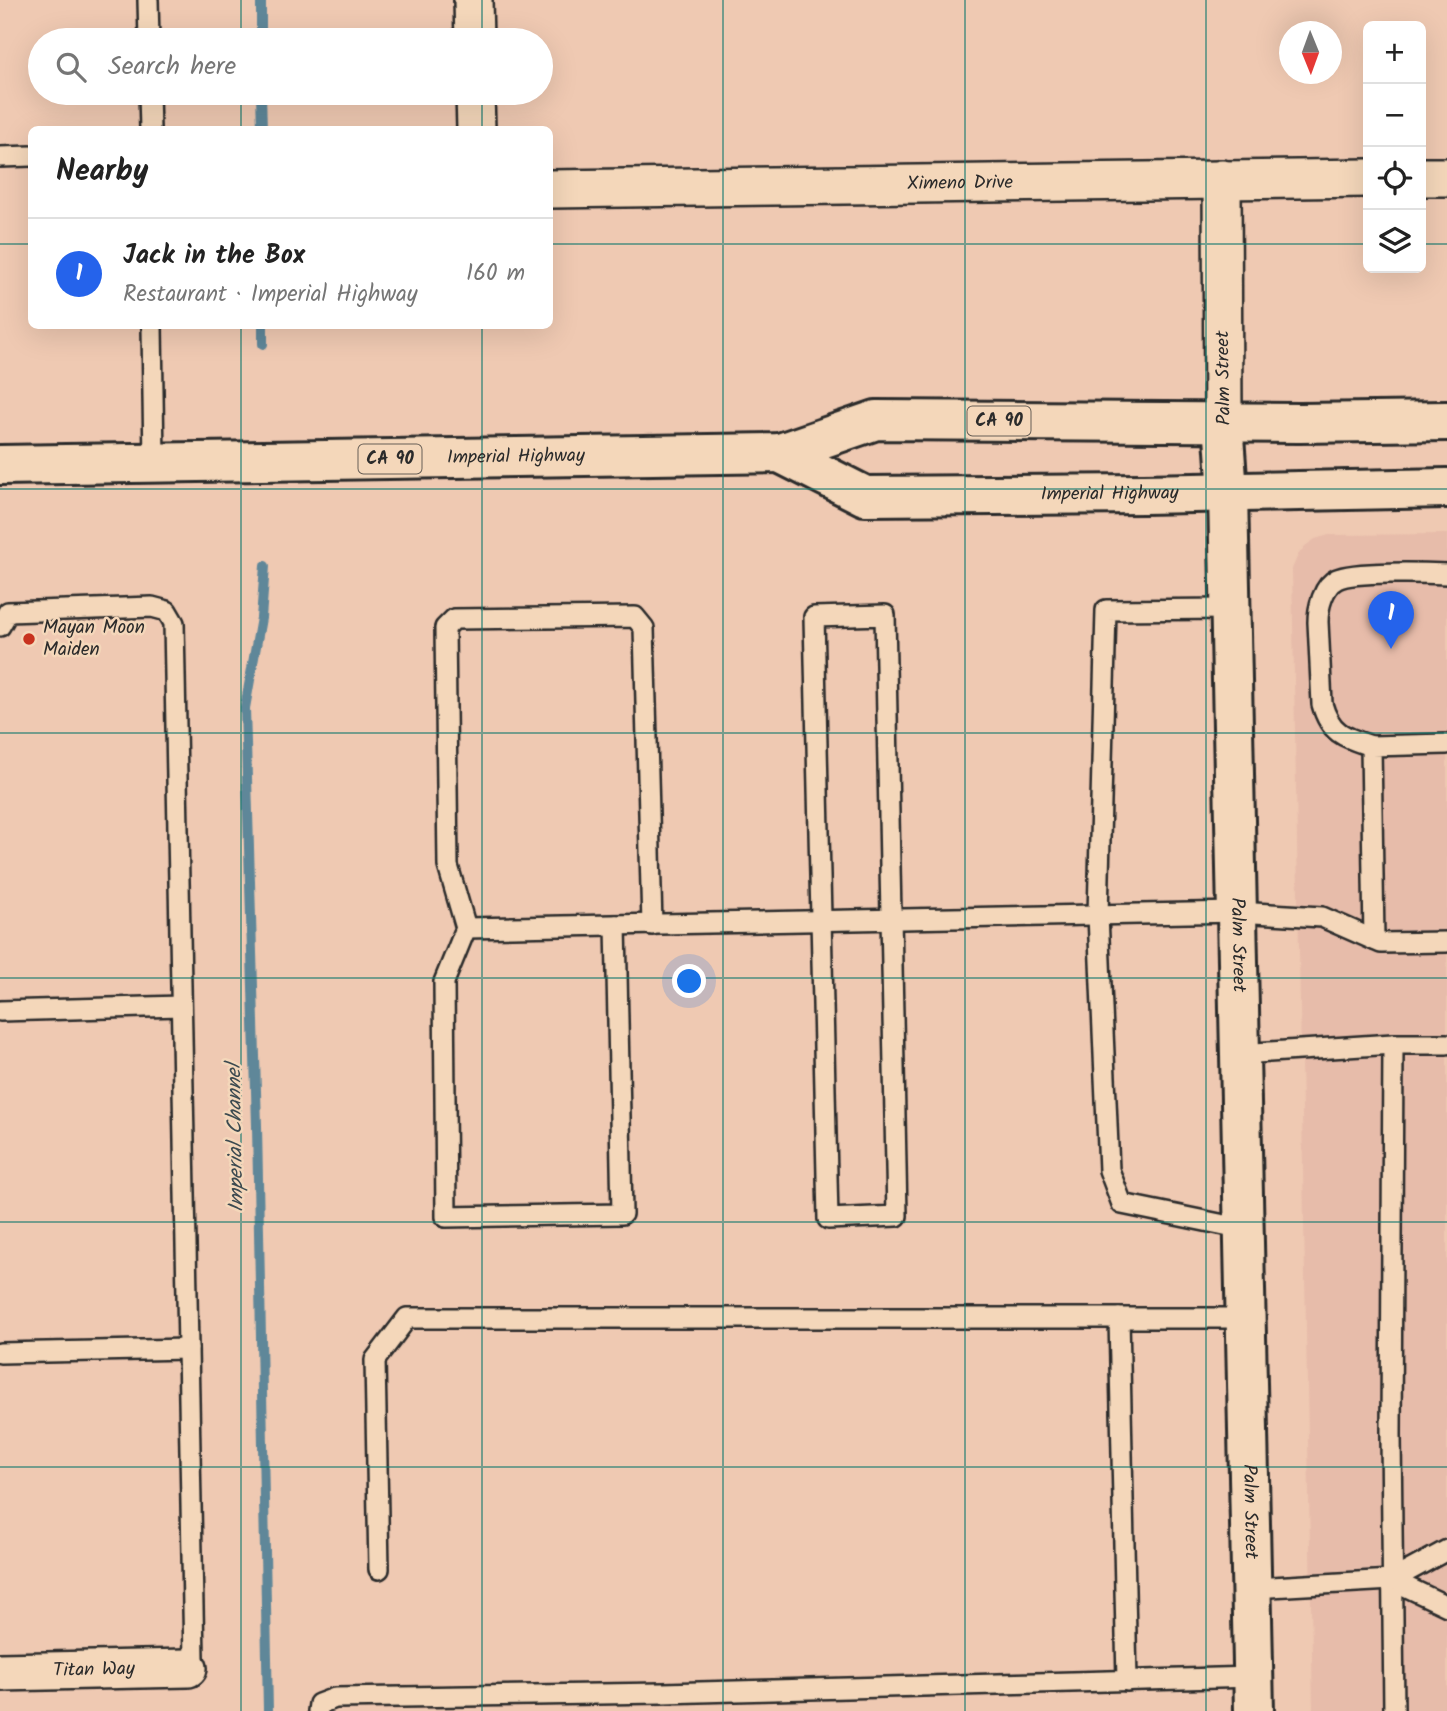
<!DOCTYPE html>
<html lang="en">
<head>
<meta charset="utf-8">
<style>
  body { margin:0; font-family:Kalam,sans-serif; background:#f6f6f6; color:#222 }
  .controls { position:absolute; right:21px; top:21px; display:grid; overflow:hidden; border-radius:10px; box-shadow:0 7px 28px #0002 }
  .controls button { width:63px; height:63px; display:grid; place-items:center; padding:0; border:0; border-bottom:2px solid #e0e0e0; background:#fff; color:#222; font:35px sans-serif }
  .compass { position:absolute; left:1279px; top:21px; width:63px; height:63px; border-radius:50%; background:#fff; box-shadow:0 7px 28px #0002; rotate:179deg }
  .you { position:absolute; left:690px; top:982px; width:24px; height:24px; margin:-18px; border:5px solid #fff; border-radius:50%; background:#1a73e8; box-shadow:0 0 0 10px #1a73e833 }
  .badge { display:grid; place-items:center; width:46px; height:46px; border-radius:50%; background:#2563eb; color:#fff; font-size:23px; font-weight:700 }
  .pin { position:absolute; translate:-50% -58px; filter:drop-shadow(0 2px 4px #0008) }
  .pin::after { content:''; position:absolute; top:37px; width:24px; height:21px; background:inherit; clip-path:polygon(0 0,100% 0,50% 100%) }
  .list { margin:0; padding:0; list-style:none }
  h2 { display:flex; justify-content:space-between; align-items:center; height:91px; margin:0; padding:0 28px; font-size:30px }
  h2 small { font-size:23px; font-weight:400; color:#767676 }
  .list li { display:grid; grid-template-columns:46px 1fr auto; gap:21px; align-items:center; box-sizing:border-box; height:112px; padding:0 28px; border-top:2px solid #e0e0e0 }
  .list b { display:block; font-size:26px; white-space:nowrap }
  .list p { margin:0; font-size:23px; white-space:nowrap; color:#767676 }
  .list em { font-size:23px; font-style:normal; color:#767676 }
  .icon { flex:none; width:38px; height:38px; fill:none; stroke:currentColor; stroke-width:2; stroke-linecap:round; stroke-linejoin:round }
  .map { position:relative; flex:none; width:1447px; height:1711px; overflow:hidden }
  .search { position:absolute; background:#fff; box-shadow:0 7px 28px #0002; left:28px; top:28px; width:525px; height:77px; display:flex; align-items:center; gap:18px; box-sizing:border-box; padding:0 24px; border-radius:38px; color:#767676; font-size:26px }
  .panel { position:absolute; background:#fff; box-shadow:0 7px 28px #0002; left:28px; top:126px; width:525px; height:203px; border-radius:10px }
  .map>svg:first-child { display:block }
  .built { fill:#e7bcaa }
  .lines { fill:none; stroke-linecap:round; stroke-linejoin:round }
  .stream { stroke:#5f8799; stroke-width:10 }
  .lane-casing { stroke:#2b2b2b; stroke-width:24 }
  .street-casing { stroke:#2b2b2b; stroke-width:42 }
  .secondary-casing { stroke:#2b2b2b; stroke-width:44 }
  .primary-casing { stroke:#2b2b2b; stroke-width:44 }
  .lane { stroke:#f4d7ba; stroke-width:19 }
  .street { stroke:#f4d7ba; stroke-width:37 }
  .secondary { stroke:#f4d7ba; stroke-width:38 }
  .primary { stroke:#f4d7ba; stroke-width:38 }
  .grid { fill:none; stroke:#0f766e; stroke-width:2; stroke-opacity:0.55 }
  .poi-dot { fill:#c8321e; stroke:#f4d7ba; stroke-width:2.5 }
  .labels { text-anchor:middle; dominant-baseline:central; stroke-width:5; stroke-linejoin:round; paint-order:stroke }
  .shield { fill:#f4d7ba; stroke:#675f56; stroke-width:2 }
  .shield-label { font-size:18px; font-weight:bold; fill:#2b2b2b }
  .street-label { font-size:19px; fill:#2b2b2b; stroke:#f4d7ba }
  .poi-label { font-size:19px; fill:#2b2b2b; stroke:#f4d7ba; text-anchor:start }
  .water-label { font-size:21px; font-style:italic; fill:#3c4a50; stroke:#f4d7ba }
</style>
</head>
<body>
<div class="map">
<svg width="1447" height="1711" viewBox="0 0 1447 1711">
  <rect width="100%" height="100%" fill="#efc9b2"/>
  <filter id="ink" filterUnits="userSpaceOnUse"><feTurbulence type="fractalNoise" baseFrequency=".0143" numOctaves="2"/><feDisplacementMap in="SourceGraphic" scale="14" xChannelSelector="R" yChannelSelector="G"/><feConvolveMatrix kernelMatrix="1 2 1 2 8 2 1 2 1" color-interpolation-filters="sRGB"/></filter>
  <g filter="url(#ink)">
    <polygon class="built" points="1447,534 1447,1711 1313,1711 1292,569 1298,555 1305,546 1315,539 1329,535"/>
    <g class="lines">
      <g class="stream">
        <polyline points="261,0 261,40"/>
        <polyline points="261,93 262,130"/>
        <polyline points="263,326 263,344"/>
        <polyline points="265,566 261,618 245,708 257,1126 268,1711"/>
      </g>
      <g class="lane-casing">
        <g id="lane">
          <polyline points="148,0 149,40"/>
          <polyline points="149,93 150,130"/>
          <polyline points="0,157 32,156"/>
          <polyline points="152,326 154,462"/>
          <polyline points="1230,609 1106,610 1098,915 1109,1170 1122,1204 1244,1229"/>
          <polygon points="885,615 897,1216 828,1219 814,617"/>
          <polyline points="0,626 8,612 152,607 167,611 174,623 194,1659 188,1668"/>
          <path d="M1371 746C1344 737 1330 733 1322 704L1318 622C1318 608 1323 586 1337 579 1353 571 1426 573 1447 574"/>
          <polyline points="616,925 622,1214 446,1217 444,982 466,928 448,866 445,628 454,619 635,617 644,628 652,925"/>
          <polyline points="466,928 1237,912 1322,917 1381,943 1447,942"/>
          <polyline points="1374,940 1371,746 1447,744"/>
          <polyline points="0,1011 181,1006"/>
          <polyline points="1393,1044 1391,1435 1394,1711"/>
          <polyline points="1240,1054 1393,1044 1447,1044"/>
          <polyline points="1119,1318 1127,1681"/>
          <polyline points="0,1353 188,1349"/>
          <polyline points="1447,1550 1392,1580 1447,1606"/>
          <polyline points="379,1569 375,1360 407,1318 1246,1318"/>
          <polyline points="1252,1588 1392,1580"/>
          <polyline points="318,1711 319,1704 335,1698 663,1693 1254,1677"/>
        </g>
      </g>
      <g class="street-casing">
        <g id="street">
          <polyline points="473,0 474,40"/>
          <polyline points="475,93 476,130"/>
          <polyline points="1421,177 1447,177"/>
          <polyline points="1222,179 1223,422"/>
          <path id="s1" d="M550 189 1368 178"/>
          <path id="s2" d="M0 1672 188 1668"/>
        </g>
      </g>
      <g class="secondary-casing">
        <g id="secondary">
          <path id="s3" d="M1223 422 1228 493 1254 1711"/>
        </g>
      </g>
      <g class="primary-casing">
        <g id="primary">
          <path id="s4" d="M780 453 865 496 1144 494 1447 488"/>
          <path id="s5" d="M0 465 780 453 876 420 1300 423 1447 421"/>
        </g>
      </g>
      <use href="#lane" class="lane"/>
      <use href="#street" class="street"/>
      <use href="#secondary" class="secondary"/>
      <use href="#primary" class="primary"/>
    </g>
  </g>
  <path class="grid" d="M241 0V40M482 0V40M723 0V1711M965 0V1711M1206 0V1711M241 93V130M482 93V130M0 244H32M550 244H1368M1421 244H1447M241 326V1711M482 326V1711M0 489H1447M0 733H1447M0 978H1447M0 1222H1447M0 1467H1447"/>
  <circle class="poi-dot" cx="29" cy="639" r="7"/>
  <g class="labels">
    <g class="shield">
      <rect x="967.5" y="406.5" width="63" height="29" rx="5"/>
      <rect x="358.5" y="444.5" width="63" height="29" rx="5"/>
    </g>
    <g class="shield-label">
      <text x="999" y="421">CA 90</text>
      <text x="390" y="459">CA 90</text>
    </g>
    <g class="street-label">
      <text stroke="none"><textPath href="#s1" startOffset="410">Ximeno Drive</textPath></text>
      <text transform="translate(1224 378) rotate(-91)">Palm Street</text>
      <text stroke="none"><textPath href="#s5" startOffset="516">Imperial Highway</textPath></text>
      <text stroke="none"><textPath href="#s4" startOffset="340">Imperial Highway</textPath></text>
      <text stroke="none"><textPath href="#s3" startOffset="523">Palm Street</textPath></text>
      <text stroke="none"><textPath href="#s3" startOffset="1090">Palm Street</textPath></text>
      <text stroke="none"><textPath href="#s2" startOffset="94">Titan Way</textPath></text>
    </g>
    <g class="poi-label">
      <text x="43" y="628">Mayan Moon<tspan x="43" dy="22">Maiden</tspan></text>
    </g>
    <g class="water-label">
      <text transform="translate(236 1138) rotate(-91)">Imperial Channel</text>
    </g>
  </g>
</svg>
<div class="controls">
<button>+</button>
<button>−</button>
<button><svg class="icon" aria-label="locate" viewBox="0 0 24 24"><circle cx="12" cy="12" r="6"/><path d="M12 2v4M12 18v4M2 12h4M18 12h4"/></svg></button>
<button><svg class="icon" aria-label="layers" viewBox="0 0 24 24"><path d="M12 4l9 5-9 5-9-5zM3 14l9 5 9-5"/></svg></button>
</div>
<svg class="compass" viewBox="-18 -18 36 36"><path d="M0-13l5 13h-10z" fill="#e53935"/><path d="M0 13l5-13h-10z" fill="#767676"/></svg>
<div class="you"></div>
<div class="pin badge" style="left:1391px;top:649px">1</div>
<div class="search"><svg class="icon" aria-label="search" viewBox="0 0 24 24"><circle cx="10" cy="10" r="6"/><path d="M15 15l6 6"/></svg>Search here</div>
<section class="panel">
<h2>Nearby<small></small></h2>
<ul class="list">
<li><span class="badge">1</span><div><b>Jack in the Box</b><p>Restaurant · Imperial Highway</p></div><em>160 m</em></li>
</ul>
</section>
</div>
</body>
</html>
